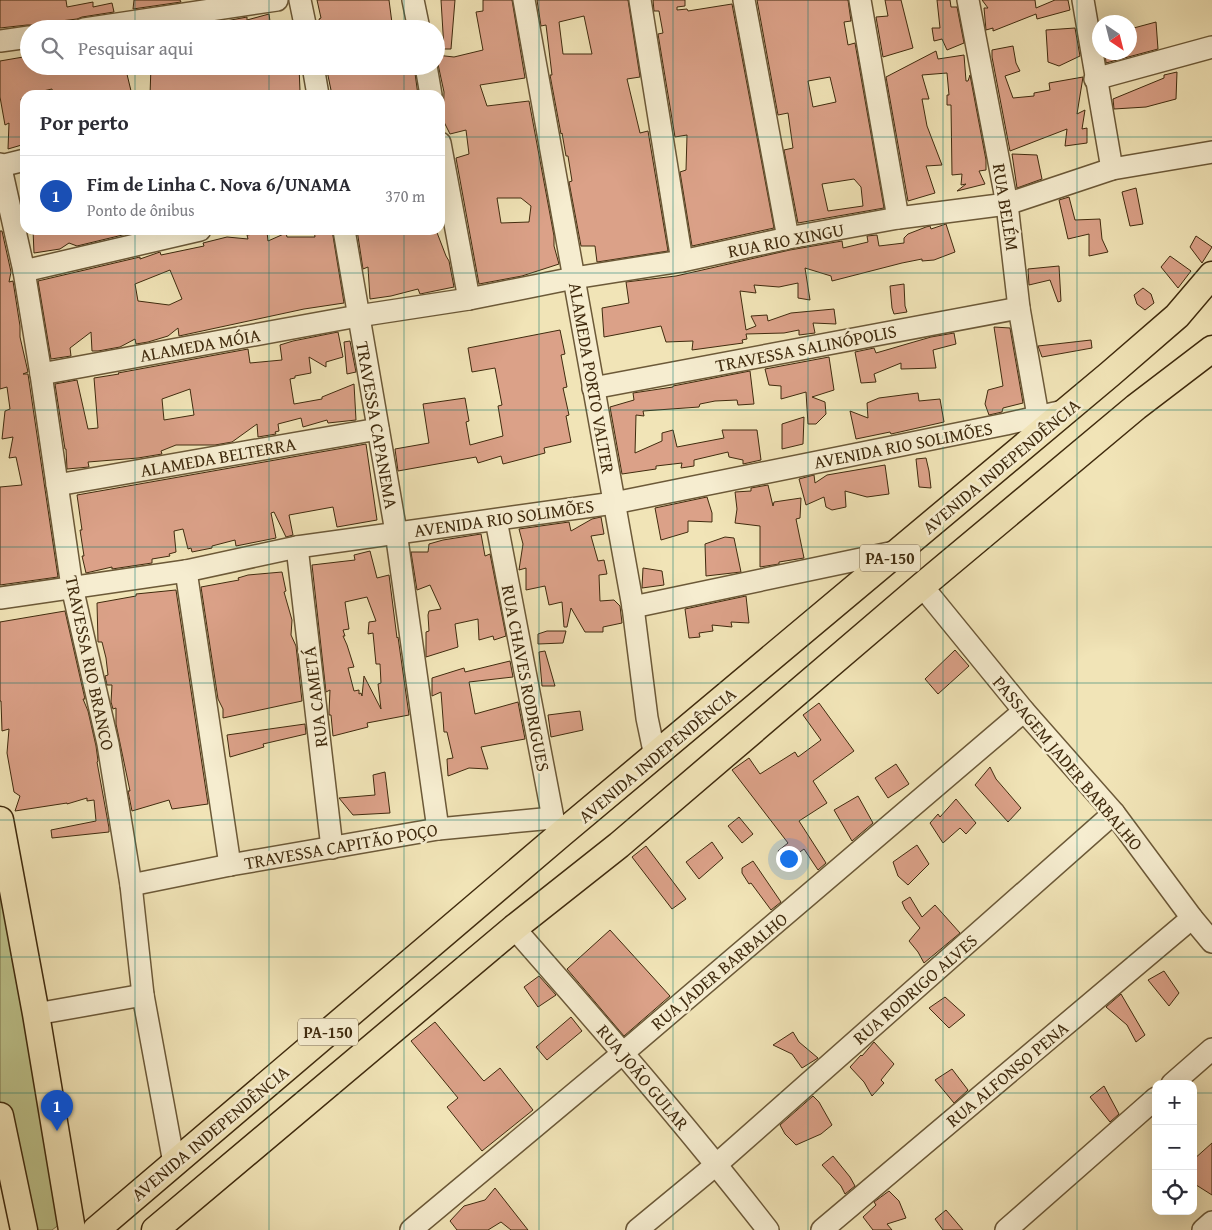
<!DOCTYPE html>
<html lang="pt">
<head>
<meta charset="utf-8">
<style>
  body { margin:0; font-family:"Gentium Book Plus",serif; background:#f2f2f3; color:#2b2b33 }
  .controls { position:absolute; right:15px; bottom:15px; display:grid; overflow:hidden; border-radius:10px; box-shadow:0 5px 20px #0002 }
  .controls button { width:45px; height:45px; display:grid; place-items:center; padding:0; border:0; border-bottom:1px solid #e1e1e2; background:#fff; color:#2b2b33; font:25px sans-serif }
  .compass { position:absolute; left:1092px; top:15px; width:45px; height:45px; border-radius:50%; background:#fff; box-shadow:0 5px 20px #0002; rotate:145deg }
  .you { position:absolute; left:788px; top:858px; width:18px; height:18px; margin:-12px; border:4px solid #fff; border-radius:50%; background:#1a73e8; box-shadow:0 0 0 8px #1a73e833 }
  .badge { display:grid; place-items:center; width:32px; height:32px; border-radius:50%; background:#8f2418; color:#fff; font-size:16px; font-weight:700 }
  .pin { position:absolute; translate:-50% -41px; filter:drop-shadow(0 1px 2px #0008) }
  .pin::after { content:''; position:absolute; top:26px; width:18px; height:15px; background:inherit; clip-path:polygon(0 0,100% 0,50% 100%) }
  .list { margin:0; padding:0; list-style:none }
  h2 { display:flex; justify-content:space-between; align-items:center; height:65px; margin:0; padding:0 20px; font-size:21px }
  h2 small { font-size:16px; font-weight:400; color:#7c7c81 }
  .list li { display:grid; grid-template-columns:32px 1fr auto; gap:15px; align-items:center; box-sizing:border-box; height:80px; padding:0 20px; border-top:1px solid #e1e1e2 }
  .list b { display:block; font-size:19px; white-space:nowrap }
  .list p { margin:0; font-size:16px; white-space:nowrap; color:#7c7c81 }
  .list em { font-size:16px; font-style:normal; color:#7c7c81 }
  .icon { flex:none; width:28px; height:28px; fill:none; stroke:currentColor; stroke-width:2; stroke-linecap:round; stroke-linejoin:round }
  .map { position:relative; flex:none; width:1212px; height:1230px; overflow:hidden }
  .search { position:absolute; background:#fff; box-shadow:0 5px 20px #0002; left:20px; top:20px; width:425px; height:55px; display:flex; align-items:center; gap:12px; box-sizing:border-box; padding:0 18px; border-radius:28px; color:#7c7c81; font-size:19px }
  .panel { position:absolute; background:#fff; box-shadow:0 5px 20px #0002; left:20px; top:90px; width:425px; height:145px; border-radius:15px }
  .map>svg:first-child { display:block }
  .green { fill:#bdc38c; stroke:#7e774d }
  .building { fill:#dba188; stroke:#402b0e; fill-rule:evenodd }
  .lines { fill:none; stroke-linecap:round; stroke-linejoin:round }
  .minor-casing { stroke:#6c5938; stroke-width:24 }
  .major-casing { stroke:#402b0e; stroke-width:29 }
  .minor { stroke:#f6edd0; stroke-width:21 }
  .major { stroke:#f1e4b7; stroke-width:26 }
  .grid { fill:none; stroke:#0f766e; stroke-width:1; stroke-opacity:0.55 }
  .labels { text-anchor:middle; dominant-baseline:central; stroke-width:5; stroke-linejoin:round; paint-order:stroke }
  .shield { fill:#f6edd0; stroke:#776548; stroke-width:1 }
  .shield-label { font-size:16px; font-weight:bold; fill:#402b0e }
  .street-label { font-size:18px; fill:#402b0e; stroke:#f6edd0 }
</style>
</head>
<body>
<div class="map">
<svg width="1212" height="1230" viewBox="0 0 1212 1230">
  <rect width="100%" height="100%" fill="#f1e4b7"/>
  <filter id="stains"><feTurbulence type="fractalNoise" baseFrequency=".004" numOctaves="4"/><feColorMatrix values="0 0 0 0 .2 0 0 0 0 .09 0 0 0 0 .02 0 0 0 .5 -.17"/></filter>
  <radialGradient id="worn" r=".72"><stop offset=".6" stop-color="#630" stop-opacity="0"/><stop offset="1" stop-color="#630" stop-opacity=".3"/></radialGradient>
  <polygon class="green" points="0,825 60,1224 52,1230 24,1230 0,1103"/>
  <g class="building">
    <polygon points="0,0 66,0 67,7 93,2 93,7 112,3 114,12 82,17 77,19 44,23 36,27 35,25 27,25 0,28"/>
    <polygon points="134,0 180,0 181,2 133,9"/>
    <polygon points="317,0 389,0 392,23 370,26 370,23 344,29 321,29 319,19 321,18"/>
    <polygon points="441,0 455,0 451,49 444,49"/>
    <path d="M483 0H512L525 78 480 85 487 106 529 101 554 236V246L559 264 522 276 479 284 456 158 469 154 466 130 450 134 443 120 444 92 436 55 454 57 483 50 476 12 483 11ZM497 198H521L531 206 529 222 501 223Z"/>
    <path d="M537 0H628L640 77 627 79 640 133 648 131 668 251 597 262 595 246H581L569 182 572 181 568 156H566L562 133 561 134 550 75H552L546 25 541 26ZM584 16 592 54H563L559 22Z"/>
    <polygon points="653,0 685,0 685,6 677,7 677,10 687,9 688,11 732,4 774,228 692,246 680,172 686,170 687,135 675,137 658,34 663,33 659,11 654,11"/>
    <path d="M757 0H848L851 21 844 22 848 45 855 43 884 208 798 223 784 150 793 148 788 113 778 115ZM830 77 836 102 813 107 808 81ZM854 179 861 187 863 206 828 211 822 184Z"/>
    <polygon points="885,0 901,0 913,48 883,57 876,17 888,16"/>
    <polygon points="937,0 950,0 951,7 957,7 964,43 947,50 942,39 934,41 932,28 940,28"/>
    <polygon points="982,0 1035,0 1036,8 1055,0 1068,0 1070,10 1037,19 1036,14 993,31 993,28 986,30 984,8 988,8"/>
    <polygon points="269,14 271,29 215,29 215,23 247,17 247,20"/>
    <polygon points="1156,22 1158,49 1106,63 1105,52 1130,52 1130,29"/>
    <polygon points="1075,28 1080,56 1059,66 1048,62 1046,30"/>
    <polygon points="1013,46 1016,63 1020,71 1005,76 1013,98 1034,96 1034,93 1050,90 1049,83 1083,77 1077,114 1085,110 1082,129 1087,128 1087,143 1065,146 1067,129 1010,151 992,57 992,50"/>
    <polygon points="936,51 938,59 964,55 966,81 968,81 970,75 986,160 986,170 979,171 985,184 957,191 966,184 961,185 962,174 952,175 951,105 947,105 947,95 949,95 947,73 922,75 929,99 922,99 927,126 942,165 926,166 935,193 908,201 886,77"/>
    <polygon points="29,56 29,66 45,66 45,70 62,66 63,72 125,66 132,95 53,95 52,89 25,95 24,98 21,99 25,111 25,144 8,149 9,123 5,125 0,97 0,61"/>
    <polygon points="151,66 299,66 300,91 297,95 150,95"/>
    <polygon points="326,66 414,66 418,95 332,95"/>
    <polygon points="1177,72 1176,99 1146,107 1114,109 1113,99 1164,78 1164,75"/>
    <polygon points="1012,154 1037,155 1042,179 1017,188"/>
    <polygon points="1136,188 1143,224 1130,226 1122,192"/>
    <polygon points="1069,197 1075,220 1100,219 1102,239 1108,252 1089,256 1089,234 1068,239 1059,200"/>
    <polygon points="946,224 955,252 934,260 922,261 922,259 902,263 832,281 831,276 805,268 810,300 798,298 798,283 779,287 754,285 756,293 740,291 746,330 756,326 751,316 767,315 768,321 791,313 834,309 836,324 813,323 815,333 799,335 799,330 784,333 746,334 747,339 742,340 743,343 692,350 693,341 666,342 661,326 604,337 602,308 629,303 626,282 676,276 790,250 842,241 843,248 868,242 867,236 877,235 879,246 904,243 904,238 908,234 926,227 930,226 931,229"/>
    <polygon points="33,230 135,230 135,232 77,246 69,243 60,249 34,253"/>
    <path d="M314 230H332L344 303 304 309 179 336 178 328 168 336 148 342 136 344 135 339 120 347 98 351H92L91 332 70 348 71 356 51 359 38 281 140 257V259L160 252 161 255 204 246 203 243 227 237 248 239 247 235 267 232 268 241 286 233 287 237H315ZM170 270 182 299 169 305 138 301 135 284Z"/>
    <polygon points="357,230 389,230 391,234 412,230 436,230 446,256 449,261 454,287 420,294 418,289 391,296 370,299 368,267 363,269"/>
    <polygon points="0,231 2,231 11,272 9,282 13,281 20,326 20,337 28,372 23,374 28,374 58,577 0,585 0,487 22,485 16,457 9,458 13,437 2,439 5,411 10,409 7,387 0,389"/>
    <polygon points="1196,236 1212,247 1202,263 1190,247"/>
    <polygon points="1170,256 1191,271 1178,288 1161,267"/>
    <polygon points="1059,266 1061,301 1058,302 1050,280 1029,285 1028,269"/>
    <polygon points="904,284 905,306 907,312 894,314 892,308 890,286"/>
    <polygon points="1143,288 1151,294 1154,303 1145,310 1137,304 1134,295"/>
    <polygon points="994,327 1010,328 1023,403 1003,408 1002,412 989,415 985,404 988,390 1003,386"/>
    <polygon points="560,330 565,354 561,355 567,387 563,388 569,415 566,416 571,442 544,448 545,453 503,464 501,456 478,463 476,457 398,471 395,449 429,443 423,404 465,398 469,421 466,422 470,445 503,436 498,406 502,405 495,368 472,372 468,348"/>
    <path d="M338 332 343 357 326 362V367L309 357 311 373 295 376V378L290 379 294 404 322 399V397L354 384 356 420 328 423 327 420 303 427 301 418 278 424 279 431 275 432 276 434 258 437 257 424 232 442 215 445H176L161 451 162 454 138 458 88 462 89 467 67 469 66 449H65L55 384 77 380 88 429 98 428 94 378 119 374 118 373 248 349 250 363 282 360 280 345 293 341ZM190 389 194 415 164 420 162 399Z"/>
    <polygon points="954,333 956,344 933,350 936,368 901,369 901,363 874,374 876,382 861,383 855,352 874,348 876,353 931,337"/>
    <polygon points="1091,340 1092,348 1042,357 1038,346"/>
    <polygon points="350,341 356,372 347,374 344,342"/>
    <polygon points="829,357 834,390 812,397 825,402 826,414 816,424 808,424 806,392 781,399 781,386 769,385 765,369"/>
    <polygon points="750,371 754,404 738,405 737,400 715,401 700,404 699,407 643,411 644,416 636,415 635,453 662,441 662,433 673,430 677,447 724,438 722,430 757,430 761,460 743,464 743,460 729,457 728,452 694,460 694,466 681,468 682,463 656,466 656,469 622,474 610,407 634,400 633,393 673,387 673,386"/>
    <polygon points="918,393 919,401 940,399 944,422 891,434 890,432 856,439 850,411 868,418 867,403 879,398"/>
    <polygon points="804,417 803,444 782,449 782,424"/>
    <polygon points="366,444 377,520 337,527 333,507 289,515 293,535 286,537 274,512 271,513 276,538 236,546 235,540 212,546 212,548 192,552 191,548 188,549 183,529 174,531 176,552 169,554 170,556 152,559 152,563 112,569 112,567 86,573 82,556 84,556 80,530 82,530 77,495"/>
    <polygon points="926,458 929,471 931,488 919,487 916,459"/>
    <polygon points="885,465 889,494 867,497 845,491 846,507 832,510 826,507 824,497 806,505 799,479 814,475 815,483 827,475"/>
    <polygon points="768,485 773,506 774,502 801,498 800,518 796,519 804,558 779,562 779,564 760,567 760,526 735,523 737,509 735,492 751,491 751,488"/>
    <polygon points="707,497 712,513 712,522 688,521 688,532 661,540 655,508"/>
    <polygon points="601,517 604,534 591,536 598,561 604,560 607,574 599,575 600,601 614,600 620,606 622,623 603,627 603,632 585,632 571,608 567,627 564,627 562,602 549,605 545,586 526,590 526,568 519,570 523,544 519,529 569,522 571,531 592,519"/>
    <polygon points="481,534 485,556 490,554 506,636 494,640 493,636 479,640 478,619 455,624 458,647 426,657 426,632 429,631 428,615 429,611 441,609 430,585 417,590 411,552 428,552 429,544 443,540"/>
    <polygon points="725,537 734,538 741,572 706,576 705,544"/>
    <path d="M370 551 377 578 389 575 397 638 398 637 409 715 367 723 368 727 333 736 331 715H329V712L330 690 326 692 312 565 355 560 354 555ZM367 597 376 621 369 622 368 634 373 633 376 664H380L381 683 378 684 381 709 364 676 362 696 361 693 359 694V690L354 691 348 668 354 667 347 645 343 636H345L343 630 349 629 345 602Z"/>
    <polygon points="643,568 662,571 664,585 642,588"/>
    <polygon points="282,572 286,591 284,592 292,620 291,635 296,646 302,701 223,718 223,709 218,699 201,587 239,580 238,578 248,575"/>
    <polygon points="176,590 208,804 172,809 169,800 132,811 128,791 130,791 116,724 116,708 113,709 111,702 112,685 107,685 105,676 108,675 106,658 102,642 98,642 97,603 136,596 136,594"/>
    <polygon points="746,596 749,623 731,622 732,627 712,625 713,631 699,633 700,637 689,638 685,609"/>
    <polygon points="65,611 85,699 83,699 88,711 96,746 98,761 97,762 109,828 109,832 52,838 51,830 96,821 94,800 87,801 87,798 67,804 67,803 15,811 20,796 14,792 7,753 9,729 2,731 1,701 0,701 0,622"/>
    <polygon points="547,631 566,631 563,643 538,644 538,634"/>
    <polygon points="955,650 969,666 938,694 925,679"/>
    <polygon points="545,651 555,686 542,686 539,652"/>
    <polygon points="510,661 513,677 469,682 475,714 518,702 525,739 481,747 488,769 469,768 448,776 447,759 453,758 447,732 444,732 441,692 432,696 432,678 464,668 465,672"/>
    <polygon points="819,703 854,751 813,781 827,803 799,821 826,863 818,870 804,849 786,862 778,851 788,843 732,770 749,758 760,774 795,752 798,757 821,740 803,715"/>
    <polygon points="580,711 583,730 551,737 548,715"/>
    <polygon points="305,724 306,734 263,744 264,747 230,757 227,735"/>
    <polygon points="896,764 909,784 888,798 875,778"/>
    <polygon points="990,767 996,779 1021,808 1008,822 975,785"/>
    <polygon points="385,772 390,813 353,815 339,798 375,795 373,775"/>
    <polygon points="858,796 873,823 852,841 834,810"/>
    <polygon points="956,799 976,823 966,834 960,828 943,843 930,823 938,814 940,817"/>
    <polygon points="739,817 753,834 742,843 728,826"/>
    <polygon points="712,842 723,858 699,879 686,862"/>
    <polygon points="917,845 929,864 908,885 898,876 893,862"/>
    <polygon points="646,846 686,899 672,909 632,857"/>
    <polygon points="753,861 781,902 771,910 751,883 749,884 742,873 742,868"/>
    <polygon points="910,897 922,917 935,905 960,933 924,963 918,952 909,941 920,928 905,909 902,902"/>
    <polygon points="610,930 670,996 624,1036 567,969"/>
    <polygon points="1164,971 1179,993 1169,1006 1148,980"/>
    <polygon points="539,976 556,995 538,1007 524,987"/>
    <polygon points="1121,994 1145,1035 1136,1042 1127,1025 1106,1007"/>
    <polygon points="945,997 965,1015 949,1028 929,1008"/>
    <polygon points="571,1017 582,1031 547,1060 536,1047"/>
    <polygon points="435,1022 482,1079 484,1081 500,1068 533,1110 482,1151 447,1107 458,1098 411,1041"/>
    <polygon points="793,1032 799,1042 818,1058 802,1068 792,1054 773,1045"/>
    <polygon points="874,1042 894,1064 881,1080 884,1083 872,1096 864,1082 850,1067 861,1055 862,1056"/>
    <polygon points="952,1069 968,1090 954,1103 935,1080"/>
    <polygon points="1104,1086 1119,1114 1110,1122 1090,1097"/>
    <polygon points="813,1096 819,1102 832,1125 821,1134 796,1145 785,1134 780,1125"/>
    <polygon points="1212,1143 1212,1195 1193,1183 1193,1160"/>
    <polygon points="833,1156 850,1177 855,1186 845,1194 841,1186 822,1165"/>
    <polygon points="495,1188 528,1230 511,1230 501,1222 488,1230 457,1230 450,1221 464,1206 485,1200"/>
    <polygon points="889,1191 899,1201 906,1218 887,1224 892,1230 873,1230 863,1217 876,1205 874,1202"/>
    <polygon points="946,1210 963,1230 943,1230 935,1219"/>
  </g>
  <g class="lines">
    <g class="minor-casing">
      <g id="minor">
        <polyline points="300,0 306,29"/>
        <polyline points="413,0 419,29"/>
        <polyline points="524,0 633,607 647,718 655,756"/>
        <polyline points="640,0 682,261"/>
        <polyline points="744,0 788,238"/>
        <polyline points="860,0 898,218"/>
        <polyline points="968,0 1007,204 1019,308 1038,416"/>
        <polyline points="1083,0 1112,169"/>
        <polyline points="84,29 277,0"/>
        <polyline points="0,41 29,37"/>
        <polyline points="313,66 318,95"/>
        <polyline points="426,66 431,95"/>
        <polyline points="1095,79 1212,47"/>
        <polyline points="440,143 469,299"/>
        <polyline points="0,164 24,271 41,374 72,587 108,744 131,885 143,995 174,1163"/>
        <polyline points="0,166 25,160"/>
        <polyline points="344,230 396,532 438,829"/>
        <polyline points="24,271 200,230"/>
        <polyline points="41,374 358,316 469,299 574,278 682,261 788,238 898,218 1007,204 1112,169 1212,152"/>
        <polyline points="593,388 1019,308"/>
        <polyline points="57,485 378,429"/>
        <polyline points="496,520 553,818 558,830"/>
        <polyline points="297,547 332,848"/>
        <polyline points="186,571 230,865"/>
        <polyline points="922,586 1024,711 1114,813 1192,918 1212,942"/>
        <polyline points="0,598 186,571 297,547 614,503 1006,424 1068,410"/>
        <polyline points="633,607 899,551"/>
        <polyline points="131,885 230,865 438,829 553,818"/>
        <path d="M514 928C601 1027 687 1126 768 1230"/>
        <polyline points="36,1014 143,995"/>
        <polyline points="1172,1084 1212,1049"/>
        <polyline points="411,1230 623,1053 1024,711"/>
        <polyline points="637,1230 717,1164 1114,813"/>
        <polyline points="822,1230 1192,918"/>
        <polyline points="1006,1230 1156,1098"/>
        <polyline points="1203,1230 1212,1222"/>
      </g>
    </g>
    <g class="major-casing">
      <g id="major">
        <polyline points="0,820 36,1014 72,1230"/>
        <polyline points="0,1116 24,1230"/>
        <polyline points="96,1230 561,834 1110,374 1177,316 1212,275"/>
        <polyline points="155,1230 514,928 619,845 922,586 1136,407 1212,349"/>
      </g>
    </g>
    <use href="#minor" class="minor"/>
    <use href="#major" class="major"/>
  </g>
  <path class="grid" d="M135 0V29M269 0V29M404 0V29M539 0V1230M673 0V1230M808 0V1230M943 0V1230M1077 0V1230M135 66V95M269 66V95M404 66V95M0 137H25M440 137H1212M135 230V1230M269 230V1230M404 230V1230M0 273H1212M0 410H1212M0 547H1212M0 683H1212M0 820H1212M0 957H1212M0 1093H1156M1193 1093H1212"/>
  <g class="labels">
    <g class="shield">
      <rect x="860" y="544.5" width="60" height="27" rx="4"/>
      <rect x="298" y="1018.5" width="60" height="27" rx="4"/>
    </g>
    <g class="shield-label">
      <text x="890" y="558">PA-150</text>
      <text x="328" y="1032">PA-150</text>
    </g>
    <g class="street-label">
      <text transform="translate(1006 207) rotate(81)">RUA BELÉM</text>
      <text transform="translate(786 240) rotate(-11)">RUA RIO XINGU</text>
      <text transform="translate(200 345) rotate(-10)">ALAMEDA MÓIA</text>
      <text transform="translate(806 348) rotate(-11)">TRAVESSA SALINÓPOLIS</text>
      <text transform="translate(592 378) rotate(80)">ALAMEDA PORTO VALTER</text>
      <text transform="translate(377 425) rotate(80)">TRAVESSA CAPANEMA</text>
      <text transform="translate(903 445) rotate(-11)">AVENIDA RIO SOLIMÕES</text>
      <text transform="translate(218 457) rotate(-10)">ALAMEDA BELTERRA</text>
      <text transform="translate(1001 466) rotate(-40)">AVENIDA INDEPENDÊNCIA</text>
      <text transform="translate(504 518) rotate(-8)">AVENIDA RIO SOLIMÕES</text>
      <text transform="translate(90 663) rotate(78)">TRAVESSA RIO BRANCO</text>
      <text transform="translate(526 678) rotate(79)">RUA CHAVES RODRIGUES</text>
      <text transform="translate(315 697) rotate(-97)">RUA CAMETÁ</text>
      <text transform="translate(657 755) rotate(-40)">AVENIDA INDEPENDÊNCIA</text>
      <text transform="translate(1068 763) rotate(50)">PASSAGEM JADER BARBALHO</text>
      <text transform="translate(341 846) rotate(-10)">TRAVESSA CAPITÃO POÇO</text>
      <text transform="translate(719 971) rotate(-40)">RUA JADER BARBALHO</text>
      <text transform="translate(915 989) rotate(-41)">RUA RODRIGO ALVES</text>
      <text transform="translate(1007 1074) rotate(-40)">RUA ALFONSO PENA</text>
      <text transform="translate(643 1077) rotate(50)">RUA JOÃO GULAR</text>
      <text transform="translate(210 1133) rotate(-40)">AVENIDA INDEPENDÊNCIA</text>
    </g>
  </g>
  <rect width="100%" height="100%" filter="url(#stains)"/>
  <rect width="100%" height="100%" fill="url(#worn)"/>
</svg>
<div class="controls">
<button>+</button>
<button>−</button>
<button><svg class="icon" aria-label="locate" viewBox="0 0 24 24"><circle cx="12" cy="12" r="6"/><path d="M12 2v4M12 18v4M2 12h4M18 12h4"/></svg></button>
</div>
<svg class="compass" viewBox="-18 -18 36 36"><path d="M0-13l5 13h-10z" fill="#e53935"/><path d="M0 13l5-13h-10z" fill="#7c7c81"/></svg>
<div class="you"></div>
<div class="pin badge" style="left:57px;top:1131px;background:#1a4fb4">1</div>
<div class="search"><svg class="icon" aria-label="search" viewBox="0 0 24 24"><circle cx="10" cy="10" r="6"/><path d="M15 15l6 6"/></svg>Pesquisar aqui</div>
<section class="panel">
<h2>Por perto<small></small></h2>
<ul class="list">
<li><span class="badge" style="background:#1a4fb4">1</span><div><b>Fim de Linha C. Nova 6/UNAMA</b><p>Ponto de ônibus</p></div><em>370 m</em></li>
</ul>
</section>
</div>
</body>
</html>
